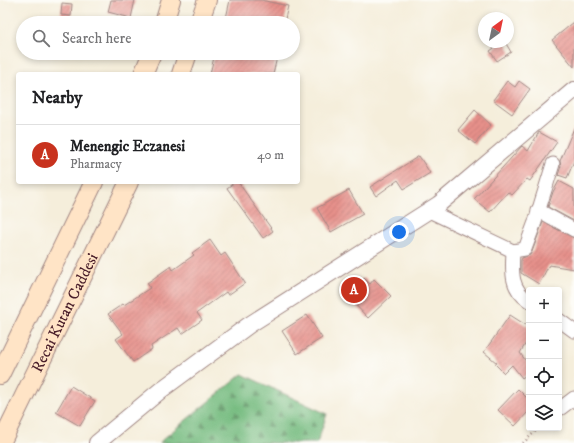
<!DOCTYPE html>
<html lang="en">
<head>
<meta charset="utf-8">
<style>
  body { margin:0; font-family:"IM FELL DW Pica",serif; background:#f2f2f2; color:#202124 }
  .controls { position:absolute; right:12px; bottom:12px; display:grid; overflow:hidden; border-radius:4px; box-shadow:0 2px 6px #0003 }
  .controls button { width:36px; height:36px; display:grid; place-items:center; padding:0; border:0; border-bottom:1px solid #e0e0e0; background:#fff; color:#202124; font:20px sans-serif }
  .compass { position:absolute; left:478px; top:12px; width:36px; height:36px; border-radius:50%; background:#fff; box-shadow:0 2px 6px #0003; rotate:33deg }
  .you { position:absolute; left:399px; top:232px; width:14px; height:14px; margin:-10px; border:3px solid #fff; border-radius:50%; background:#1a73e8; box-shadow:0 0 0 6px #1a73e833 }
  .badge { display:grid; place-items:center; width:26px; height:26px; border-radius:50%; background:#c8321e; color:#fff; font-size:13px; font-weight:700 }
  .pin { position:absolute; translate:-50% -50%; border:2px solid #fff; box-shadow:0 1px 4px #0006 }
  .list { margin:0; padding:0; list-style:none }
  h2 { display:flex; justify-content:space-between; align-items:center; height:52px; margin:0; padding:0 16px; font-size:17px }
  h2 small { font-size:13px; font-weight:400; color:#757577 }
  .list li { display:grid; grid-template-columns:26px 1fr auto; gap:12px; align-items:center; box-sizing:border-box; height:60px; padding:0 16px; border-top:1px solid #e0e0e0 }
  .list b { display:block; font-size:15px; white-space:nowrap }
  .list p { margin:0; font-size:13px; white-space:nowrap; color:#757577 }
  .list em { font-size:13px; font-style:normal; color:#757577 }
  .icon { flex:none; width:22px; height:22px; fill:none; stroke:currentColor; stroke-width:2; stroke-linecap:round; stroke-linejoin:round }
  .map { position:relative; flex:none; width:574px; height:443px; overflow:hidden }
  .search { position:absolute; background:#fff; box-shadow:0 2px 6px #0003; left:16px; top:16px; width:284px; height:44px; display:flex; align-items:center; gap:10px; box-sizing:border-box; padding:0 14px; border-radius:22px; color:#757577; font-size:15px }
  .panel { position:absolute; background:#fff; box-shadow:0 2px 6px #0003; left:16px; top:72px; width:284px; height:112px; border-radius:4px }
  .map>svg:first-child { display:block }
  .forest { fill:url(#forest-firs); stroke:#606d55 }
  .building { fill:url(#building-hatch) }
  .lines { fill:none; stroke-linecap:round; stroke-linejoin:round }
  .minor-casing { stroke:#a08683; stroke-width:15 }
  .tertiary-casing { stroke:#a08683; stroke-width:18 }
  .secondary-casing { stroke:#a08683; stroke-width:20 }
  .path { stroke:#a08683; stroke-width:2.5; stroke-dasharray:1 3; stroke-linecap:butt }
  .minor { stroke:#fff; stroke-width:13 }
  .tertiary { stroke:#fff; stroke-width:16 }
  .secondary { stroke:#ffe4c6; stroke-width:18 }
  .labels { text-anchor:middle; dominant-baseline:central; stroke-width:3.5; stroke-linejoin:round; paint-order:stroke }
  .street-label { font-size:16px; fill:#4a1f2b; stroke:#fdfcf7 }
</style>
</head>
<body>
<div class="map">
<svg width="574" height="443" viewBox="0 0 574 443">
  <defs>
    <pattern id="forest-firs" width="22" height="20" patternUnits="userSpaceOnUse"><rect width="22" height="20" fill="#75bb7f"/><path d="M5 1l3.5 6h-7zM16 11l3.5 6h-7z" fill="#629768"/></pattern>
    <pattern id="building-hatch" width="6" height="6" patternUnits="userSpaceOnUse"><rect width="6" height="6" fill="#e6908a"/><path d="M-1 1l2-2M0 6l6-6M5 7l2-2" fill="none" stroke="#bc7571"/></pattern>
  </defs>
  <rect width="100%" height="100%" fill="#fdfcf7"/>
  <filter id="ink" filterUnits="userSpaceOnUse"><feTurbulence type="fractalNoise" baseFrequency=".025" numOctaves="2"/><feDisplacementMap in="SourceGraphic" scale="8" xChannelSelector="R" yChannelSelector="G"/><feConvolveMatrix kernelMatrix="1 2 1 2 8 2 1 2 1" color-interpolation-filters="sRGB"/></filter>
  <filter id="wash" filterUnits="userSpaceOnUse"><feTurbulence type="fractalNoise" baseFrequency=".012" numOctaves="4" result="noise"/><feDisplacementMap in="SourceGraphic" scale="16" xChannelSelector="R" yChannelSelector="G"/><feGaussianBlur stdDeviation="0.9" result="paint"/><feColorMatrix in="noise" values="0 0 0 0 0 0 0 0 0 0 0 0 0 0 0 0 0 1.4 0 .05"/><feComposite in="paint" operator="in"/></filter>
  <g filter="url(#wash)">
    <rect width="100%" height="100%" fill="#f5eedb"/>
    <polygon class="forest" points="242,374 327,414 317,443 160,443 163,439"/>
    <g id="blocks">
      <g class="building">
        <polygon points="111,0 135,0 131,18 108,12"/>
        <polygon points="230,0 261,0 288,6 284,23 225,23"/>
        <polygon points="62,3 72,4 71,16 61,15"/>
        <polygon points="574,22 574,67 552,40"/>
        <polygon points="503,42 505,42 511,52 497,61 490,51"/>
        <polygon points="215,53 278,53 273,74 210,74"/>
        <polygon points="507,81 515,87 519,81 530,89 512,114 493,100"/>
        <polygon points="475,110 491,125 475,144 458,130"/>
        <polygon points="574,128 574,161 567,178 558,175 561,166 560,161"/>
        <polygon points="539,132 557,142 530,181 527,179 512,195 508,192 490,212 474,199 522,146 528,151"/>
        <polygon points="419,156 430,173 404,189 398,180 376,196 370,187"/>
        <polygon points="559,181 574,189 574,221 548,207 553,192"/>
        <polygon points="235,182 238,182 273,231 263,238 227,188"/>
        <polygon points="349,190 363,214 331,232 317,208"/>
        <polygon points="543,222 574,238 574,269 549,265 539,284 521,273 521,260 522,258 530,255 532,252"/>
        <polygon points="210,240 221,256 225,253 245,283 228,295 226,292 197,313 202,320 182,334 178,328 151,346 152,349 133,362 116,339 123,334 108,314 123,304 124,305 150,288 147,283 171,266 173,270 194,255 192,253"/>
        <polygon points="364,278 370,284 374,279 391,296 368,318 347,296"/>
        <polygon points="307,315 322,338 297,354 282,331"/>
        <polygon points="510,315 529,327 529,338 520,353 529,365 529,373 522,378 512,365 504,373 495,364 497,363 484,352"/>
        <polygon points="71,386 95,401 80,426 56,412"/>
        <polygon points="518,389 529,400 529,411 515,426 498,410"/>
      </g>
    </g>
  </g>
  <g filter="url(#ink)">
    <use href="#blocks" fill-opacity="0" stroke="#a08683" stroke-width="1"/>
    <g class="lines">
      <g class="minor-casing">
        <g id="minor">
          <polyline points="538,210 574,230"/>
          <path d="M429 211 513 251C512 271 510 289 529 301"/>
          <polyline points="513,251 525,249 535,222 553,164"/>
          <polyline points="559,320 574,331"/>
          <polyline points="561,408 574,398"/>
        </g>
      </g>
      <g class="tertiary-casing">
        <polyline id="tertiary" points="97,443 161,390 249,325 439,204 574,90"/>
      </g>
      <g class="secondary-casing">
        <g id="secondary">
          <polyline points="164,23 171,0"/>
          <polyline points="199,23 207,0"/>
          <polyline points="143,74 152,53"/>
          <polyline points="181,74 188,53"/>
          <polyline points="0,375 94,182"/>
          <path id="s1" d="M1 443 129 182"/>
        </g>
      </g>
      <polyline class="path" points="523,443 539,428"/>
      <use href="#minor" class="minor"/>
      <use href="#tertiary" class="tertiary"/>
      <use href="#secondary" class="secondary"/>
    </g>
  </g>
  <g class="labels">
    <g class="street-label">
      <text stroke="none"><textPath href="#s1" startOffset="145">Recai Kutan Caddesi</textPath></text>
    </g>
  </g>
</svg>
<div class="controls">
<button>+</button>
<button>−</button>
<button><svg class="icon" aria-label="locate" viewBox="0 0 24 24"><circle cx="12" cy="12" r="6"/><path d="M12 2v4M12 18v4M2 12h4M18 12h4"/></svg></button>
<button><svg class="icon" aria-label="layers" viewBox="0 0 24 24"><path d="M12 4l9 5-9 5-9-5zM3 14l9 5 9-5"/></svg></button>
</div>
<svg class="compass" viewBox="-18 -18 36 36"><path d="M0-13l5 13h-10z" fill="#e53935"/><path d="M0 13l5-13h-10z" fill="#757577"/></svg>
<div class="you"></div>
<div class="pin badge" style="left:354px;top:290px">A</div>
<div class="search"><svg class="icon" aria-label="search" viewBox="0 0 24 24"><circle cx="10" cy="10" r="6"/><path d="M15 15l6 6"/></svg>Search here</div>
<section class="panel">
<h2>Nearby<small></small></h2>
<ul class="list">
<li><span class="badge">A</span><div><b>Menengic Eczanesi</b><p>Pharmacy</p></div><em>40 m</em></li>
</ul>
</section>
</div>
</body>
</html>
